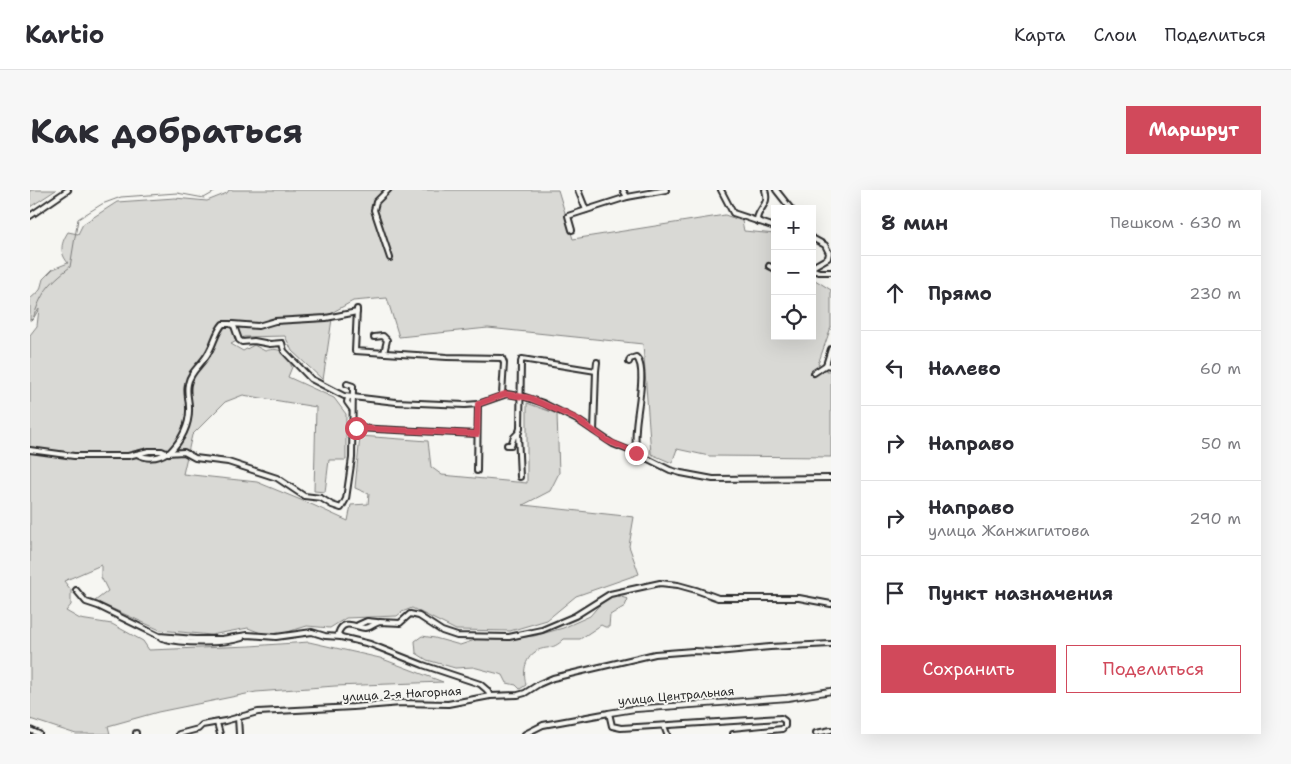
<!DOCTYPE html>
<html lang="ru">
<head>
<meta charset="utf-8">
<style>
  body { margin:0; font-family:"Shantell Sans",sans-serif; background:#f7f7f7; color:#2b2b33 }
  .controls { position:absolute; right:15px; top:15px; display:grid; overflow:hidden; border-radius:0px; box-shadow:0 5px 20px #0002 }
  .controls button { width:45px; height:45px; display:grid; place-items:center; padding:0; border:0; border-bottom:1px solid #e1e1e2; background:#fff; color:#2b2b33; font:25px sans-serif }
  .stop { position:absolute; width:15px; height:15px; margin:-11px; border:4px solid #d1495b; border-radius:50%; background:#fff }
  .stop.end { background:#d1495b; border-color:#fff; box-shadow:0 1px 5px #0008 }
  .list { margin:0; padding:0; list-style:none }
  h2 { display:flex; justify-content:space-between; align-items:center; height:65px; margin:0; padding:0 20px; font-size:21px }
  h2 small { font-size:16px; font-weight:400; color:#7c7c81 }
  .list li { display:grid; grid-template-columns:32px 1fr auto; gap:15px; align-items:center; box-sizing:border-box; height:75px; padding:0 20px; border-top:1px solid #e1e1e2 }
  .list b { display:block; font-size:19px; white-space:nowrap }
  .list p { margin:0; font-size:16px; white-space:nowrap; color:#7c7c81 }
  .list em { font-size:16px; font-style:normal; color:#7c7c81 }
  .actions { display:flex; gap:10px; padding:15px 20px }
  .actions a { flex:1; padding:11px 0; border:1px solid #d1495b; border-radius:0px; text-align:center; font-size:18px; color:#d1495b }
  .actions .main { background:#d1495b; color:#fff }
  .icon { flex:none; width:28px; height:28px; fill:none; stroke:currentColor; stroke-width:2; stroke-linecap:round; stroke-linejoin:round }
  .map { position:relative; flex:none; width:801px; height:544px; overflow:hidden; border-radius:0px }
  header { display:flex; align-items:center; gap:30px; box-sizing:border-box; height:70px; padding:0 25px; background:#fff; border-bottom:1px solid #e1e1e2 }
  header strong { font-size:24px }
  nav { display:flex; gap:28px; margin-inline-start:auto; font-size:18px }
  .intro { display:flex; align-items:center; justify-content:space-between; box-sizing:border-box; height:120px; padding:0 30px }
  h1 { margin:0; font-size:35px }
  .button { padding:12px 22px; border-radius:0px; background:#d1495b; color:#fff; font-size:18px; font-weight:700 }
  main { display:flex; gap:30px; padding:0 30px }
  aside { flex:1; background:#fff; border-radius:0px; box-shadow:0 5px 20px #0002 }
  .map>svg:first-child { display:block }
  .green { fill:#d9d9d5; stroke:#828280 }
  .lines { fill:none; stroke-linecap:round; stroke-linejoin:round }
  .stream { stroke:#7a7a78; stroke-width:1 }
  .minor-casing { stroke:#2b2b2b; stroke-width:8 }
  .tertiary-casing { stroke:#2b2b2b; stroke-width:8 }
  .minor { stroke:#f6f6f2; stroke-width:4 }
  .tertiary { stroke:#f6f6f2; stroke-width:4.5 }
  .route { stroke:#d1495b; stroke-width:6 }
  .labels { text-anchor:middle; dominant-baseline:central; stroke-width:4; stroke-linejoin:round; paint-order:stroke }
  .street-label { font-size:12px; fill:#2b2b2b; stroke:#f6f6f2 }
</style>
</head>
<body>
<header>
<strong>Kartio</strong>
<nav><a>Карта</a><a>Слои</a><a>Поделиться</a></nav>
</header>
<div class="intro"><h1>Как добраться</h1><a class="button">Маршрут</a></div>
<main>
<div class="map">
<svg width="801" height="544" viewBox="0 0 801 544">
  <rect width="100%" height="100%" fill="#f6f6f2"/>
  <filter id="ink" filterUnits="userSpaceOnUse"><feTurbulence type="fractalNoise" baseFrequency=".02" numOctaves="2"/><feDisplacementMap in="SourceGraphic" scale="10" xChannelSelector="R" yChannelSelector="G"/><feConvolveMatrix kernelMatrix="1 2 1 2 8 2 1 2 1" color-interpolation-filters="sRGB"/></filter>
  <g filter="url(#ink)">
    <g class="green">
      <polygon points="0,0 26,0 0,17"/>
      <path d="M199 0H528L543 49 695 25 712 31 714 41 745 44V146H782V88L801 100V137L788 174 797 181H801V267L679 266 647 259 642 273 621 264 613 154 458 138 369 147 357 108 323 111 303 122 293 190 262 161 255 146 214 147 201 154 213 161 224 155 235 161C251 156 255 163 262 177L258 187 304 208 316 224V270H299L295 302 284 301 286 217 213 205 195 212 162 245 153 284 227 292 283 315 318 331 321 315 338 314 339 304 325 298 330 246 398 251 401 277 412 285 497 293V213L527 224 529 283 520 301 493 315 604 327 599 356 609 384 546 406 517 430 480 441 426 440 382 418 372 422 367 426 316 428 300 438 277 436 241 447 218 438 181 445 130 440 65 411 78 401 71 387V375L34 391 41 400V415L36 421 50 429 82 434 113 451 119 460 220 456 279 452 350 468 413 492 305 496 226 502 128 522 78 536 80 544H46L0 529V145L7 136 9 119 3 129 0 130V109L10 100 13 89 23 79 38 73C29 62 31 53 38 42L48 44 53 34 87 12 145 8 177 11 197 3Z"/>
      <path d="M584 405 598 409 595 416 580 425 579 437H575L571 435 550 449H534C521 462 515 455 505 462 494 470 493 482 496 495L490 499 486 495 477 493 473 485 443 477 425 478 397 470 386 463 385 451 392 446 405 448 430 455 448 449 467 450 504 446 533 438 560 426 571 413Z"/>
    </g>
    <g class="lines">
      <path class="stream" d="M0 130 3 129C11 103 18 94 40 77L48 29 72 14 91 7 147 3 174 8 188 0"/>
      <g class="minor-casing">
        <g id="minor">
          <polyline points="358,0 346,12 344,20 360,68"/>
          <polyline points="548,0 556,20"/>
          <polyline points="593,0 597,7"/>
          <polyline points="691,0 703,23 745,37"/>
          <polyline points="746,0 761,19"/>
          <polyline points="0,26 38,0"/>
          <path d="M729 32 727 29C729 17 740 15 735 0"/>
          <polyline points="542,40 538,26 541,25 597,7 636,0"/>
          <polyline points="782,48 795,55 799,63 798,68 784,76 783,80 789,82 801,82"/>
          <polyline points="739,76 745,79"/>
          <polyline points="327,119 325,161 417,167 472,168 474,173 472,204"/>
          <polyline points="202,134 228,136 245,131 296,128 327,122"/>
          <polyline points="344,147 353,146 357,150 354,163"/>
          <polyline points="801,159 796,175 801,176"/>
          <path d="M599 172 600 169 606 167C618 177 606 224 606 239 605 247 606 255 606 263"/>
          <polyline points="566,181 567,172"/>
          <polyline points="784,183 796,175"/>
          <polyline points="320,207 318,208 317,212 322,219"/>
          <polyline points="322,236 326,238 447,244"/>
          <polyline points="488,243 490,287"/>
          <polyline points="477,255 481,255 484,247 489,242 490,238 491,172 492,169 566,181 564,241"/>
          <polyline points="0,260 44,266 98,266 119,261 132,261 136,263 154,262 165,268 198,272 247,288 274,306 291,308 302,315 311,318 316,309 322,268 323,196 317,194"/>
          <path d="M139 263C152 250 160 236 159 217 159 209 156 203 158 194 160 182 171 175 177 165 184 155 185 143 193 134H200L204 136 209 150 212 152 224 151 240 154 252 153 254 161 281 189 314 206 366 212 435 215 448 214 477 204 495 207 513 213 549 231 583 254 606 263 640 280 651 283 683 289 801 288"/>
          <path d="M107 264C116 269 127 269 136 263"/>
          <polyline points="447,281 448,214"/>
          <polyline points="46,400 56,412 68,416 129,446 165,449 192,449 217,445 246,447 282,442 295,446 311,447 340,454 393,475 450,494 457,500 460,506"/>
          <polyline points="328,435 337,431 347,432"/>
          <path d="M311 447 308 444C313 428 325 437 335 438 341 438 344 433 350 432 357 432 364 433 370 433L380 424 389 426 412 441 427 446 479 447 512 440 545 426 580 404 630 393 648 395 666 400 688 408H769L801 414"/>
          <path d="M132 448C151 454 193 454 212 448"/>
          <polyline points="208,527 209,544"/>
          <polyline points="187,533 190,544"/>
          <polyline points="634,536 637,544"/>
          <polyline points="0,540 9,544"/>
          <polyline points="106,543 106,544"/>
          <polyline points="786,543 801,540"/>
          <polyline points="149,544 168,539 172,535 195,531 228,522 323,517 371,513 418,514 460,506 488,505 495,503 509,494 523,488 625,464 663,461 687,462 740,457 801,454"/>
          <polyline points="495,544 513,535 579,523 582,536 591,538 751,528 755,531 755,536 752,539 703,544"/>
        </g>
      </g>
      <g class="tertiary-casing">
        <polyline id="tertiary" points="579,523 604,519 757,508 801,501"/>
      </g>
      <use href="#minor" class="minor"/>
      <use href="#tertiary" class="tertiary"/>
    </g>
  </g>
  <g class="lines" filter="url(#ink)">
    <polyline class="route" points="326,238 447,244 448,214 475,204 500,208 545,228 578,251 606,263"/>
  </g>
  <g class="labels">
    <g class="street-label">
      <text transform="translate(372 504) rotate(-3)">улица 2-я Нагорная</text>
      <text transform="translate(646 506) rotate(-5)">улица Центральная</text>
    </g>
  </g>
</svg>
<div class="controls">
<button>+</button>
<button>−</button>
<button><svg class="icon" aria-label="locate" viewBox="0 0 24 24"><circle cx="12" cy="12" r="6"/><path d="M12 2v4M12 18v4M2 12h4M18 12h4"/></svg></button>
</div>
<div class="stop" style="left:326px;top:238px"></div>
<div class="stop end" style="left:606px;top:263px"></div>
</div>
<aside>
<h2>8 мин<small>Пешком · 630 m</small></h2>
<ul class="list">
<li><svg class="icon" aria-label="ahead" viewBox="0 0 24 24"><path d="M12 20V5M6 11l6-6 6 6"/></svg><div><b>Прямо</b></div><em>230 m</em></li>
<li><svg class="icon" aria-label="left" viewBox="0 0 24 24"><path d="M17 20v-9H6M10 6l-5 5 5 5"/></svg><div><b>Налево</b></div><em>60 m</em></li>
<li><svg class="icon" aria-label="right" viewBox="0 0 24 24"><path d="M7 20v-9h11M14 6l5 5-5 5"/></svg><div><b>Направо</b></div><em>50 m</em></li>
<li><svg class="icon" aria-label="right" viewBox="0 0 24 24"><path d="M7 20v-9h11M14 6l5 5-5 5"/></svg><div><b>Направо</b><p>улица Жанжигитова</p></div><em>290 m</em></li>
<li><svg class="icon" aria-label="arrive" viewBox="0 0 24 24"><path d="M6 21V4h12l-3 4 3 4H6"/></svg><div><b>Пункт назначения</b></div></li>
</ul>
<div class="actions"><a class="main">Сохранить</a><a>Поделиться</a></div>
</aside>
</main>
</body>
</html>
